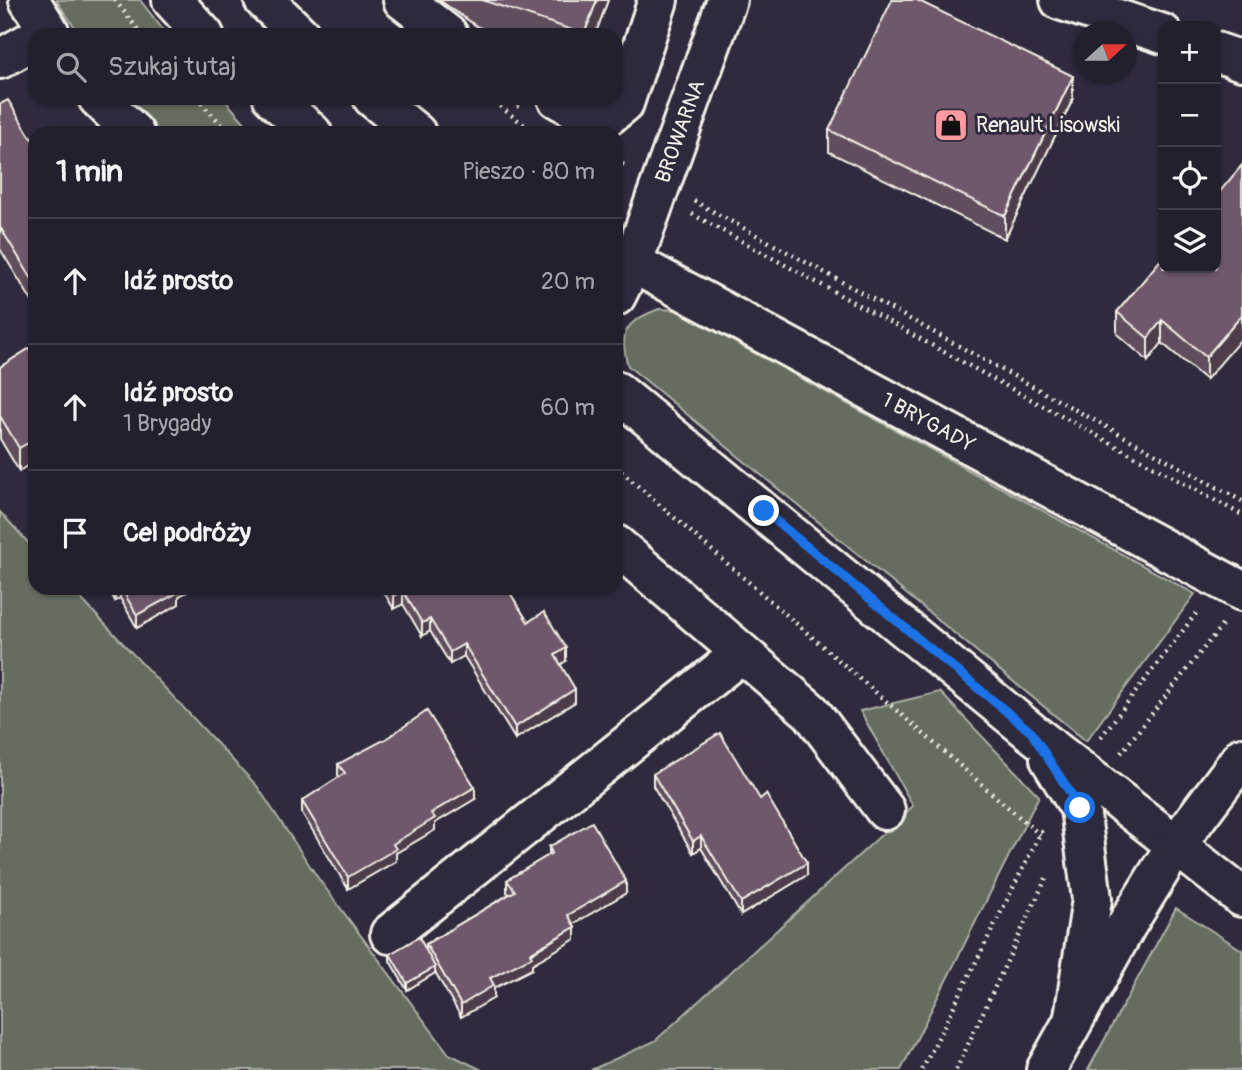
<!DOCTYPE html>
<html lang="pl">
<head>
<meta charset="utf-8">
<style>
  body { margin:0; font-family:Pangolin,sans-serif; background:#2f2d3a; color:#f1f3f6 }
  .controls { position:absolute; right:21px; top:21px; display:grid; overflow:hidden; border-radius:14px; box-shadow:0 2px 5px #0004 }
  .controls button { width:63px; height:63px; display:grid; place-items:center; padding:0; border:0; border-bottom:2px solid #403e4a; background:#23202e; color:#f1f3f6; font:35px sans-serif }
  .compass { position:absolute; left:1074px; top:21px; width:63px; height:63px; border-radius:50%; background:#23202e; box-shadow:0 2px 5px #0004; rotate:69deg }
  .stop { position:absolute; width:21px; height:21px; margin:-16px; border:5px solid #1a73e8; border-radius:50%; background:#fff }
  .stop.end { background:#1a73e8; border-color:#fff; box-shadow:0 2px 7px #0008 }
  .list { margin:0; padding:0; list-style:none }
  h2 { display:flex; justify-content:space-between; align-items:center; height:91px; margin:0; padding:0 28px; font-size:30px }
  h2 small { font-size:23px; font-weight:400; color:#a3a3aa }
  .list li { display:grid; grid-template-columns:46px 1fr auto; gap:21px; align-items:center; box-sizing:border-box; height:126px; padding:0 28px; border-top:2px solid #403e4a }
  .list b { display:block; font-size:26px; white-space:nowrap }
  .list p { margin:0; font-size:23px; white-space:nowrap; color:#a3a3aa }
  .list em { font-size:23px; font-style:normal; color:#a3a3aa }
  .icon { flex:none; width:38px; height:38px; fill:none; stroke:currentColor; stroke-width:2; stroke-linecap:round; stroke-linejoin:round }
  .map { position:relative; flex:none; width:1242px; height:1070px; overflow:hidden }
  .search { position:absolute; background:#23202e; box-shadow:0 2px 5px #0004; left:28px; top:28px; width:595px; height:77px; display:flex; align-items:center; gap:18px; box-sizing:border-box; padding:0 24px; border-radius:21px; color:#a3a3aa; font-size:26px }
  .panel { position:absolute; background:#23202e; box-shadow:0 2px 5px #0004; left:28px; top:126px; width:595px; height:469px; border-radius:21px }
  .map>svg:first-child { display:block }
  .green { fill:#666d60; stroke:#adafa4; stroke-width:2 }
  .lines { fill:none; stroke-linecap:round; stroke-linejoin:round }
  .minor-casing { stroke:#f4f1e8; stroke-width:44 }
  .major-casing { stroke:#f4f1e8; stroke-width:44 }
  .path { stroke:#f4f1e8; stroke-width:4.5; stroke-dasharray:2 5; stroke-linecap:butt }
  .minor { stroke:#2f2a3d; stroke-width:38 }
  .major { stroke:#2f2a3d; stroke-width:38 }
  .wall { fill:#604d5d; stroke:#f4f1e8; stroke-width:2 }
  .shaded-wall { fill:#4e3e4c; stroke:#f4f1e8; stroke-width:2 }
  .building { fill:#70596c; stroke:#f4f1e8; stroke-width:2 }
  .route { stroke:#1a73e8; stroke-width:9 }
  .labels { text-anchor:middle; dominant-baseline:central; stroke-width:6; stroke-linejoin:round; paint-order:stroke }
  .poi-label { font-size:21px; fill:#f4f1e8; stroke:#2f2a3d; text-anchor:start }
  .street-label { font-size:21px; fill:#f4f1e8; stroke:#2f2a3d }
</style>
</head>
<body>
<div class="map">
<svg width="1242" height="1070" viewBox="0 0 1242 1070">
  <rect width="100%" height="100%" fill="#2f2a3d"/>
  <filter id="ink" filterUnits="userSpaceOnUse"><feTurbulence type="fractalNoise" baseFrequency=".0143" numOctaves="2"/><feDisplacementMap in="SourceGraphic" scale="14" xChannelSelector="R" yChannelSelector="G"/><feConvolveMatrix kernelMatrix="1 2 1 2 8 2 1 2 1" color-interpolation-filters="sRGB"/></filter>
  <g filter="url(#ink)">
    <g class="green">
      <polygon points="56,0 140,0 167,35 80,35"/>
      <polygon points="130,98 223,98 254,133 160,133"/>
      <path d="M659 309 676 310 1195 594 1086 741 628 366C618 331 626 322 659 309Z"/>
      <polygon points="0,512 35,550 35,588 71,588 257,786 318,878 449,1054 482,1070 0,1070"/>
      <polygon points="940,692 1039,796 901,1070 591,1070 655,1041 913,806 860,711"/>
      <polygon points="1176,908 1242,950 1242,1070 1088,1070"/>
    </g>
    <g class="lines">
      <g class="minor-casing">
        <g id="minor">
          <polyline points="29,0 49,31"/>
          <polyline points="172,0 204,35"/>
          <polyline points="264,0 300,35"/>
          <polyline points="403,0 448,35"/>
          <polyline points="1060,0 1163,34"/>
          <polyline points="1216,52 1242,61"/>
          <polyline points="0,59 35,39"/>
          <polyline points="98,98 134,133"/>
          <polyline points="273,98 312,133"/>
          <polyline points="373,98 416,133"/>
          <polyline points="557,98 577,109 609,115 624,103 658,0"/>
          <path id="s1" d="M616 254 1242 591"/>
          <path id="s2" d="M616 296 632 264 727 0"/>
          <polyline points="616,391 1031,732 1176,845"/>
          <polyline points="616,545 811,712 885,810"/>
          <polyline points="1050,759 1080,808 1092,899 1074,1017"/>
          <polyline points="390,934 742,653"/>
        </g>
      </g>
      <g class="major-casing">
        <g id="major">
          <polyline points="1176,845 1242,897"/>
          <polyline points="1046,1070 1126,926 1176,845 1242,757"/>
        </g>
      </g>
      <g class="path">
        <polyline points="115,0 142,35"/>
        <polyline points="196,98 230,133"/>
        <polyline points="489,98 527,127"/>
        <polyline points="506,98 519,107"/>
        <polyline points="616,161 628,167"/>
        <polyline points="694,201 1242,501"/>
        <polyline points="692,214 1242,515"/>
        <polyline points="616,467 1040,835"/>
        <polyline points="1101,737 1198,611"/>
        <polyline points="1121,753 1222,625"/>
        <polyline points="922,1070 1042,830"/>
        <polyline points="956,1070 1048,874"/>
      </g>
      <use href="#minor" class="minor"/>
      <use href="#major" class="major"/>
    </g>
    <g class="wall">
      <polygon points="439,0 608,0 595,35 501,35 478,27"/>
      <polygon points="1073,99 1005,239 829,152 829,130"/>
      <polygon points="0,104 35,144 35,306 0,249"/>
      <polygon points="1216,268 1206,380 1162,343 1148,361 1117,334 1117,312"/>
      <polygon points="35,345 19,471 0,439 0,367"/>
      <polygon points="108,588 194,588 179,596 179,604 137,628 120,598 115,601"/>
      <polygon points="381,588 507,588 528,622 566,661 560,664 575,702 515,739 464,656 450,664 430,631 422,636 403,604 394,609"/>
      <polygon points="338,764 475,799 435,823 435,830 396,853 396,861 348,889 302,813 302,801 339,777 338,775"/>
      <polygon points="653,774 807,875 741,915 701,848 693,853 653,786"/>
      <polygon points="549,847 626,893 573,924 575,939 532,964 532,969 494,988 494,998 461,1017 435,972 435,973 407,990 390,961 390,954 426,950 426,944 509,894 507,892 507,880 549,855"/>
    </g>
    <g class="shaded-wall">
      <polygon points="597,0 608,0 595,35 584,35"/>
      <polygon points="1073,76 1073,99 1005,239 1005,216"/>
      <polygon points="1242,315 1242,338 1206,380 1206,357"/>
      <polygon points="1162,320 1162,343 1148,361 1148,338"/>
      <polygon points="35,439 35,461 19,471 19,448"/>
      <polygon points="115,588 120,588 120,598 115,601"/>
      <polygon points="176,588 194,588 179,596 179,604 137,628 137,615"/>
      <polygon points="403,591 403,604 394,609 394,596"/>
      <polygon points="430,619 430,631 422,636 422,623"/>
      <polygon points="464,644 464,656 450,664 450,652"/>
      <polygon points="566,648 566,661 555,668 555,655"/>
      <polygon points="575,689 575,702 515,739 515,727"/>
      <polygon points="475,787 475,799 435,823 435,830 396,853 396,861 348,889 348,877 431,813"/>
      <polygon points="701,836 701,848 693,853 693,841"/>
      <polygon points="807,863 807,875 741,915 741,902"/>
      <polygon points="626,881 626,893 568,927 568,915"/>
      <polygon points="575,927 575,939 532,964 532,969 494,988 494,998 461,1017 461,1005 490,978"/>
      <polygon points="435,967 435,973 407,990 407,983"/>
    </g>
    <g class="building">
      <polygon points="482,0 597,0 584,34"/>
      <polygon points="892,0 917,0 1073,76 1005,216 829,130"/>
      <polygon points="8,100 35,144 35,284 0,227 0,104"/>
      <polygon points="1242,165 1242,315 1206,357 1162,320 1148,338 1117,312 1163,257 1163,268 1216,268 1216,196"/>
      <polygon points="35,345 35,439 19,448 0,416 0,367"/>
      <polygon points="121,588 177,588 179,592 137,615"/>
      <polygon points="389,588 507,588 528,622 544,612 566,648 555,655 575,689 515,727 464,644 450,652 430,619 422,623 403,591 394,596"/>
      <polygon points="427,711 475,787 431,813 435,818 393,844 396,849 348,877 302,801 345,773 338,764 384,740"/>
      <polygon points="720,733 760,799 766,794 807,863 741,902 701,836 693,841 653,774"/>
      <polygon points="592,822 626,881 568,915 575,927 530,953 532,957 490,978 494,985 461,1005 426,944 515,891 507,880 552,853 549,847"/>
      <polygon points="419,937 435,967 407,983 390,954"/>
    </g>
  </g>
  <g class="lines" filter="url(#ink)">
    <polyline class="route" points="764,511 1031,732 1080,808"/>
  </g>
  <defs>
    <g id="shop-square" transform="scale(1.75)"><rect x="-9" y="-9" width="18" height="18" rx="4" fill="#ff9aa2" stroke="#2f2a3d"/><path d="M-5-2.5h2.3a2.7 3.5 0 0 1 5.4 0H5L5.5 6h-11ZM-1.5-2.5h3a1.5 2.3 0 0 0-3 0Z" fill="#111"/></g>
  </defs>
  <g fill-rule="evenodd">
    <use href="#shop-square" x="951" y="125"/>
  </g>
  <g class="labels">
    <g class="poi-label">
      <text x="976" y="125">Renault Lisowski</text>
    </g>
    <g class="street-label">
      <text stroke="none"><textPath href="#s2" startOffset="177">BROWARNA</textPath></text>
      <text stroke="none"><textPath href="#s1" startOffset="355">1 BRYGADY</textPath></text>
    </g>
  </g>
</svg>
<div class="controls">
<button>+</button>
<button>−</button>
<button><svg class="icon" aria-label="locate" viewBox="0 0 24 24"><circle cx="12" cy="12" r="6"/><path d="M12 2v4M12 18v4M2 12h4M18 12h4"/></svg></button>
<button><svg class="icon" aria-label="layers" viewBox="0 0 24 24"><path d="M12 4l9 5-9 5-9-5zM3 14l9 5 9-5"/></svg></button>
</div>
<svg class="compass" viewBox="-18 -18 36 36"><path d="M0-13l5 13h-10z" fill="#e53935"/><path d="M0 13l5-13h-10z" fill="#a3a3aa"/></svg>
<div class="stop" style="left:1080px;top:808px"></div>
<div class="stop end" style="left:764px;top:511px"></div>
<div class="search"><svg class="icon" aria-label="search" viewBox="0 0 24 24"><circle cx="10" cy="10" r="6"/><path d="M15 15l6 6"/></svg>Szukaj tutaj</div>
<section class="panel">
<h2>1 min<small>Pieszo · 80 m</small></h2>
<ul class="list">
<li><svg class="icon" aria-label="ahead" viewBox="0 0 24 24"><path d="M12 20V5M6 11l6-6 6 6"/></svg><div><b>Idź prosto</b></div><em>20 m</em></li>
<li><svg class="icon" aria-label="ahead" viewBox="0 0 24 24"><path d="M12 20V5M6 11l6-6 6 6"/></svg><div><b>Idź prosto</b><p>1 Brygady</p></div><em>60 m</em></li>
<li><svg class="icon" aria-label="arrive" viewBox="0 0 24 24"><path d="M6 21V4h12l-3 4 3 4H6"/></svg><div><b>Cel podróży</b></div></li>
</ul>
</section>
</div>
</body>
</html>
